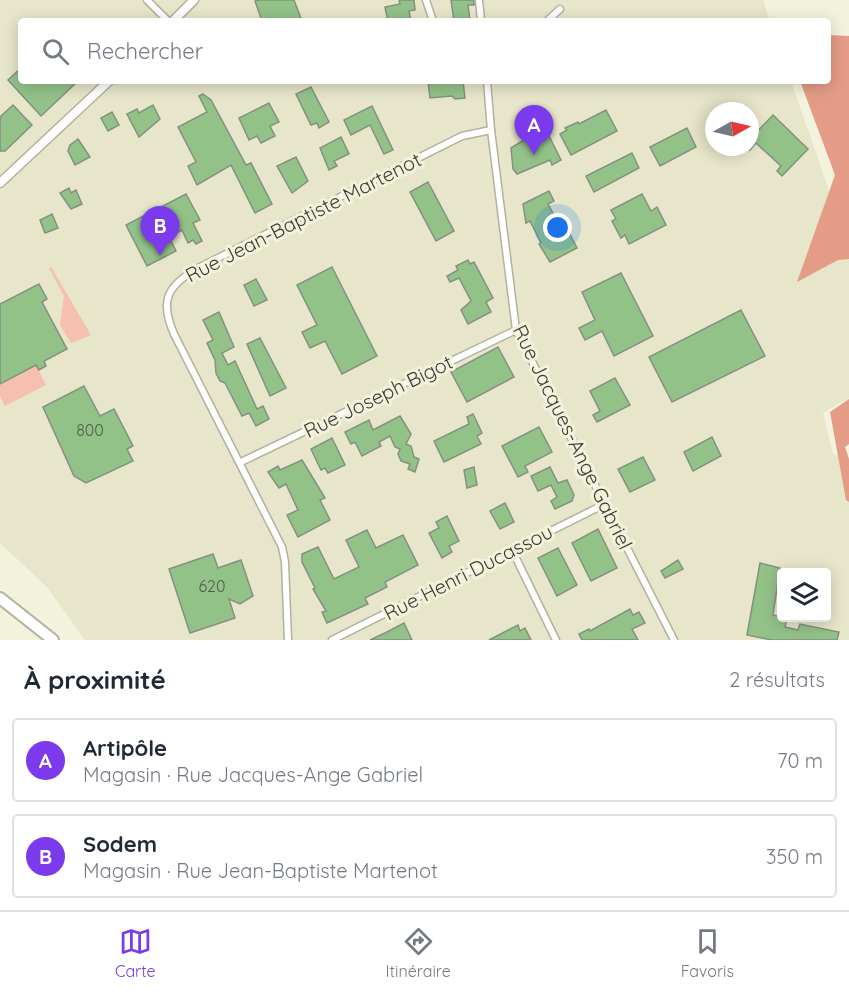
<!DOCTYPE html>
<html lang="fr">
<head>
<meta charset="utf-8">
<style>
  body { margin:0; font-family:Quicksand,sans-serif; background:#f6f6f7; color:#1f2937 }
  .controls { position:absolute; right:18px; bottom:18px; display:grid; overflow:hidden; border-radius:6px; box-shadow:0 3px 15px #0003 }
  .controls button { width:54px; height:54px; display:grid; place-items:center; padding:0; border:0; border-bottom:2px solid #e0e1e3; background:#fff; color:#1f2937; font:30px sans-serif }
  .compass { position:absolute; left:705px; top:102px; width:54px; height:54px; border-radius:50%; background:#fff; box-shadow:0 3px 15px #0003; rotate:82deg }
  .you { position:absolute; left:558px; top:228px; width:21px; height:21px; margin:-15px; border:4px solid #fff; border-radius:50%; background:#1a73e8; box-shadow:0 0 0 9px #1a73e833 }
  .badge { display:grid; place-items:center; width:39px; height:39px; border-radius:50%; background:#7c3aed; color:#fff; font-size:20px; font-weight:700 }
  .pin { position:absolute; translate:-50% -50px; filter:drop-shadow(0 2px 3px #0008) }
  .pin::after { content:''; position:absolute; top:32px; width:21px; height:18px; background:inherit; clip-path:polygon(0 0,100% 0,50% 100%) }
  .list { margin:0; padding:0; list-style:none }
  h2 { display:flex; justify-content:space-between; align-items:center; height:78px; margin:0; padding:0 24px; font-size:26px }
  h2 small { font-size:20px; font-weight:400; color:#747a83 }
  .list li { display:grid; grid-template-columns:39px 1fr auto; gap:18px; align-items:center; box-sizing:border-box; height:84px; margin:0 12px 12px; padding:0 12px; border:2px solid #e0e1e3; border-radius:6px }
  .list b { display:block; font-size:22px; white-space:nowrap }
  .list p { margin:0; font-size:20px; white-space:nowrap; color:#747a83 }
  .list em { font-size:20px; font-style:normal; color:#747a83 }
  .icon { flex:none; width:33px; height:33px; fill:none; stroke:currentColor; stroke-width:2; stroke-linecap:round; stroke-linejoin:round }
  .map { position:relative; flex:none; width:849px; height:640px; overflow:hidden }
  .search { position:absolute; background:#fff; box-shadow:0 3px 15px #0003; left:18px; right:18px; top:18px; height:66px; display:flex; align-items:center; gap:15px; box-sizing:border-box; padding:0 21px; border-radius:6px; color:#747a83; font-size:22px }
  .sheet { height:270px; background:#fff }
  nav { display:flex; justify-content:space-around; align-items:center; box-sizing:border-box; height:84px; border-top:2px solid #e0e1e3; background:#fff; font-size:16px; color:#747a83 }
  nav a { display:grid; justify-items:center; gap:3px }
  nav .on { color:#7c3aed }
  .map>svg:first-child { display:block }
  .built { fill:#e7e6ca; fill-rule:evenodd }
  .green { fill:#f7bfaf }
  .forest { fill:#e59c87 }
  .building { fill:#93c289; stroke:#849181; stroke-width:1.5 }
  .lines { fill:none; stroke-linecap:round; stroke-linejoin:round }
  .minor-casing { stroke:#b2b29d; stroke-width:9 }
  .tertiary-casing { stroke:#b2b29d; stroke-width:11 }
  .primary-casing { stroke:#b2b29d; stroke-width:14 }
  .minor { stroke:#fff; stroke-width:6 }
  .tertiary { stroke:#fff; stroke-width:8 }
  .primary { stroke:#fff; stroke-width:10 }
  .labels { text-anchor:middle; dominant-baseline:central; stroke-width:6; stroke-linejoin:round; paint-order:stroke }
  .number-label { font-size:16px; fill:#515d48 }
  .street-label { font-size:20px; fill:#3b3b32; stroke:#f3f3dd }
</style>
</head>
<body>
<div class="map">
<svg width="849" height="640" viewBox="0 0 849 640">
  <rect width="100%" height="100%" fill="#f3f3dd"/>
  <path class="built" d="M0 0H763L770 21H21V81H791L849 248V398L823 413 833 454 849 459V640H85L47 587 0 543ZM714 111H750V147H714ZM782 572H826V618H782Z"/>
  <g class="green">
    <polygon points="51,267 91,335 71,343 60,325 64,296 49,268"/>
    <polygon points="36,365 46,385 5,406 0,396 0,384"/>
  </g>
  <g class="forest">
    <polygon points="828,35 849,36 849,259 838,260 797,282 835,175 800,81 828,81"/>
    <polygon points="849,399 849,444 845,447 849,459 849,502 846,500 830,412"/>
  </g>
  <g class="building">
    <polygon points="259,0 294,0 302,21 262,21 255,1"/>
    <polygon points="399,0 414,0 415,10 409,11 411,21 388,21 385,7 400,4"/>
    <polygon points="451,0 474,0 474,5 468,5 470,21 454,21"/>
    <polygon points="21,68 21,81 78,81 41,116 8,80"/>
    <polygon points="428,81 463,81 465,98 455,99 452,96 430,98"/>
    <polygon points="311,87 329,122 319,128 317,123 311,125 296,94"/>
    <polygon points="203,94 211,100 246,165 251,163 272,204 255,213 231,165 197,185 188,166 196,162 178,127 207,112 199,96"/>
    <polygon points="269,103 279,122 270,126 275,136 261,143 257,136 249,140 239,118"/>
    <polygon points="13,105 32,125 5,151 0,151 0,117"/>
    <polygon points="153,105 160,119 139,137 127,114 137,109 139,113"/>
    <polygon points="372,106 393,150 384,154 370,125 351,135 344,120"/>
    <polygon points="606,110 617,131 571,155 560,134 567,130 565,128 578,122 579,124"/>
    <polygon points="112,112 119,125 108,131 101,118"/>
    <polygon points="773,115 808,149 782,176 777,171 781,166 756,143 750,150 750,139"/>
    <polygon points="687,128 696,147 660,166 650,147"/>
    <polygon points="533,134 539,139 548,134 561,160 552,165 550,160 517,174 513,169 511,148"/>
    <polygon points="341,137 349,154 334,161 337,166 329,170 320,148"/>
    <polygon points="78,139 90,157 75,165 68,151 70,145"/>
    <polygon points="632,153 639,168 594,192 586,176"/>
    <polygon points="296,157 308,181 292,193 277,166"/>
    <polygon points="428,182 454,231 436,241 410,192"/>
    <polygon points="69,188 71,193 76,190 82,204 71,209 60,193"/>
    <polygon points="549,191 554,201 548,204 556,219 561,217 577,248 550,262 539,244 541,243 530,221 526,223 523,204"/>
    <polygon points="186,194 200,220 193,223 202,241 196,244 193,240 188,243 182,230 169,237 176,251 147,266 126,225"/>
    <polygon points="642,194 651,211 657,207 666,225 629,244 625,235 621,238 612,221 616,219 611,210"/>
    <polygon points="52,214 58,228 45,233 40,220"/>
    <polygon points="468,260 470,264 474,262 493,298 486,302 491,312 468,324 461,310 471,301 459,278 450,282 447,276 458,270 456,266"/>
    <polygon points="332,267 377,356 342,374 325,341 310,348 302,332 317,325 297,285"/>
    <polygon points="621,273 653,336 614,356 602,331 585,340 579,328 595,320 582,292"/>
    <polygon points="256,279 267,300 254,306 244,285"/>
    <polygon points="39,284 47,299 42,302 67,349 44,361 46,366 39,370 36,365 0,384 0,304"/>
    <polygon points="741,310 765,356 672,402 649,357"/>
    <polygon points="219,312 234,347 222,353 228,365 235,361 257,409 263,406 269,419 256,426 249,413 242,416 225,383 220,381 216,373 215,360 207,343 213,340 203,320"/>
    <polygon points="260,338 286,388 270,396 247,344"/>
    <polygon points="498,347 514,377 467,402 451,372"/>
    <polygon points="615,378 630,405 597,422 593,415 600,411 590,391"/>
    <polygon points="84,386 100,416 114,409 133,446 127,449 133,461 86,483 74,476 43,407"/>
    <polygon points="473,414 482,433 477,436 481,444 444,462 434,441 469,424 467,417"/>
    <polygon points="400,416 411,434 406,444 411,446 414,457 419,459 415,472 408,469 410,464 401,461 398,454 400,449 395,447 390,436 379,442 381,446 362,456 355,442 351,444 345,432 369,420 373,430"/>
    <polygon points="539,427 552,452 525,466 528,472 518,477 502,446"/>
    <polygon points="712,437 721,456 693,471 684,452"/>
    <polygon points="332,438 345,465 328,473 325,468 321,470 311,449"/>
    <polygon points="643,457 655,480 630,492 618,469"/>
    <polygon points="302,460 325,498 320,500 330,520 298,537 287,515 298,510 286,484 279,488 268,472 278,466 280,470"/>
    <polygon points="474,467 477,485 467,488 464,470"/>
    <polygon points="550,467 558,483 567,480 574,495 572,501 555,509 551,501 557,497 551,485 538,491 531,476"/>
    <polygon points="505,503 514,522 500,529 490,511"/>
    <polygon points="447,516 459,541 449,546 452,552 442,558 429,533 439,528 436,522"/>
    <polygon points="598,529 617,568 591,581 572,543"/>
    <polygon points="367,530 376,548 403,535 418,565 385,582 387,587 365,598 368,604 327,623 322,612 326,611 313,589 315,588 302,562 302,554 318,547 334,579 359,567 346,540"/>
    <polygon points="558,548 577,585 557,596 538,558"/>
    <polygon points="213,554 218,568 241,560 253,596 240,604 229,599 235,618 190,633 169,569"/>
    <polygon points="678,560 683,569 665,578 661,571"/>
    <polygon points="760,563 780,568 773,615 787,618 785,627 798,630 800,624 839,632 837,640 772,640 747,635"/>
    <polygon points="630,609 633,615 639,612 645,623 632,629 638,640 582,640 579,634 589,629 590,631"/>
    <polygon points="404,623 412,640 370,640 385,633"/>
    <polygon points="518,625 520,631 525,628 531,640 489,640"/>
  </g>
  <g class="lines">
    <g class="minor-casing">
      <g id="minor">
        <polyline points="147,0 168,21"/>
        <polyline points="426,0 433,21"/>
        <polyline points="479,0 481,21"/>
        <polyline points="547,21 560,9"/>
        <polyline points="487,81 491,130 516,330 674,640"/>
        <polyline points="241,462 516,330"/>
        <polyline points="512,550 556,640"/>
        <path d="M288 640 285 562 282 547 174 334C160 302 166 287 196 269L462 136 491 130"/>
        <polyline points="332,640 605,504"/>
      </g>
    </g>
    <g class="tertiary-casing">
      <g id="tertiary">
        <polyline points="173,21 194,0"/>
        <polyline points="0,183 109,81"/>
      </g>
    </g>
    <g class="primary-casing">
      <polyline id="primary" points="0,598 53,640"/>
    </g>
    <use href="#minor" class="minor"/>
    <use href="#tertiary" class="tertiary"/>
    <use href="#primary" class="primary"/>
  </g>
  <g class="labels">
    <g class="number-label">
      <text x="90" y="430">800</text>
      <text x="212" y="586">620</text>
    </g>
    <g class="street-label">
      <text transform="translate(303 217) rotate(-27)">Rue Jean-Baptiste Martenot</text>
      <text transform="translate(378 396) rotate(-26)">Rue Joseph Bigot</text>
      <text transform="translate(573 437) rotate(64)">Rue Jacques-Ange Gabriel</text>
      <text transform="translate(468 572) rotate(-27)">Rue Henri Ducassou</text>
    </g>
  </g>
</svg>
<div class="controls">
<button><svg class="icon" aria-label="layers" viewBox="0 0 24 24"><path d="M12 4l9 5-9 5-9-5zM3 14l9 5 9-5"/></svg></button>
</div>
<svg class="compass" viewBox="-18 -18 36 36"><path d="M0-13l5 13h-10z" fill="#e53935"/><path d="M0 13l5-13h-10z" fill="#747a83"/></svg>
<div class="you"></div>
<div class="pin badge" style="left:534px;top:155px">A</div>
<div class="pin badge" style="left:160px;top:256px">B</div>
<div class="search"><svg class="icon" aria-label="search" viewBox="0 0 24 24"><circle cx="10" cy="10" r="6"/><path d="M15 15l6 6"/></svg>Rechercher</div>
</div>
<section class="sheet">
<h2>À proximité<small>2 résultats</small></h2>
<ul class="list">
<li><span class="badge">A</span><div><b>Artipôle</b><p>Magasin · Rue Jacques-Ange Gabriel</p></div><em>70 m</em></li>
<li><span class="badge">B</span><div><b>Sodem</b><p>Magasin · Rue Jean-Baptiste Martenot</p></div><em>350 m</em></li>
</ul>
</section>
<nav>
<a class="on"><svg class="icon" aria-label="map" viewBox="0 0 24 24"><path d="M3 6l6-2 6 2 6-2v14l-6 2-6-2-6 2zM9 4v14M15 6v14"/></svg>Carte</a>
<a><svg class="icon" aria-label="directions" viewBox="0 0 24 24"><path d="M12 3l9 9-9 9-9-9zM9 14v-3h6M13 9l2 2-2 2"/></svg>Itinéraire</a>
<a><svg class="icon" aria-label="saved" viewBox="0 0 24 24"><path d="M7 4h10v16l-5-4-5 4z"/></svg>Favoris</a>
</nav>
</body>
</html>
